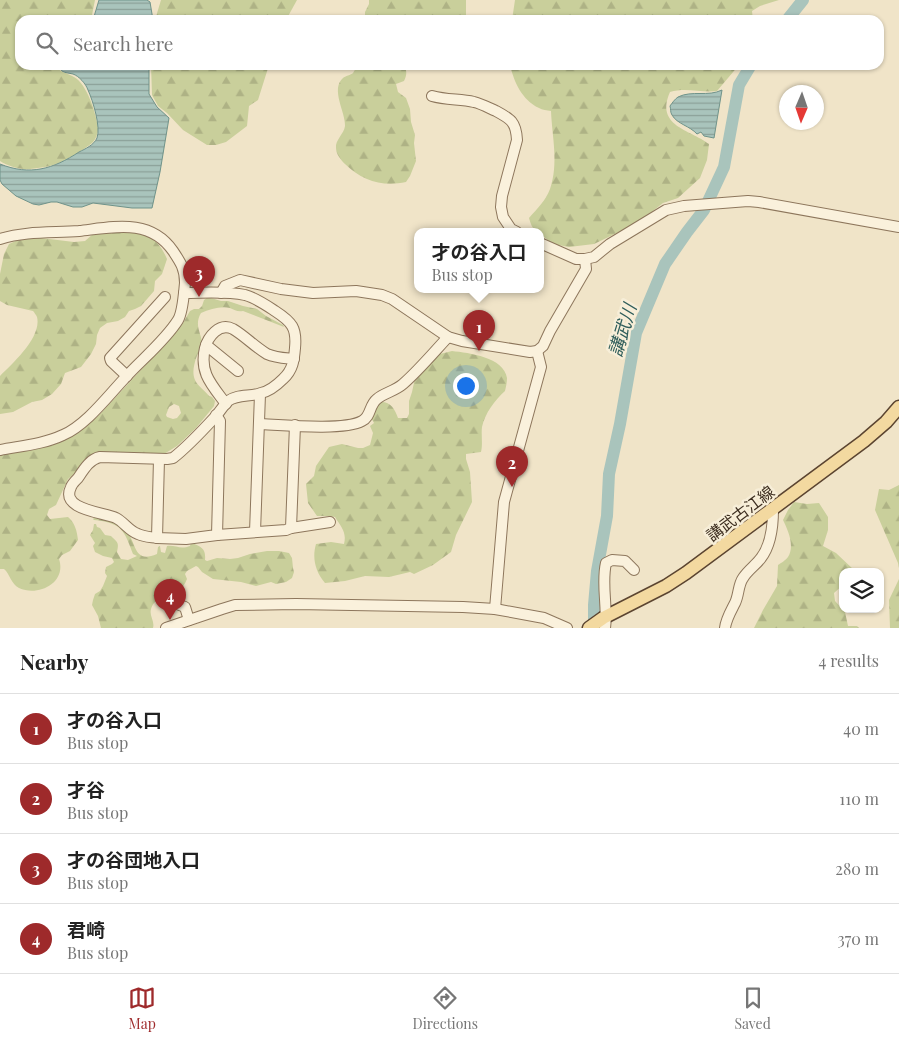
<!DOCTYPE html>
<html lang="en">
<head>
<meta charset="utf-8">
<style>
  body { margin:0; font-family:"Playfair Display","Noto Sans JP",serif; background:#f6f6f6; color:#222 }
  .controls { position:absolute; right:15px; bottom:15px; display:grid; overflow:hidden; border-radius:10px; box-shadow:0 1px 4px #0004 }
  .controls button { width:45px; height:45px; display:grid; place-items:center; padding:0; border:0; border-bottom:1px solid #e0e0e0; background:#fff; color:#222; font:25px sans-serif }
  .compass { position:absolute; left:779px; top:85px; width:45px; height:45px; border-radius:50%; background:#fff; box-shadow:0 1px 4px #0004; rotate:182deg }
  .you { position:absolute; left:465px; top:385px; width:18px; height:18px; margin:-12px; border:4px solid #fff; border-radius:50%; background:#1a73e8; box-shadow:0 0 0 8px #1a73e833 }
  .badge { display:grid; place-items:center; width:32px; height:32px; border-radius:50%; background:#9e2a2b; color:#fff; font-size:16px; font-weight:700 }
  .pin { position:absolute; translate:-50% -41px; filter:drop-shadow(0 1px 2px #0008) }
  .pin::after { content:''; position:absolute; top:26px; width:18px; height:15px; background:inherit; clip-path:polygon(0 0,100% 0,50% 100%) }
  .popup { position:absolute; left:414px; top:228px; width:130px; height:65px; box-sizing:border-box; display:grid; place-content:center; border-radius:10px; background:#fff; filter:drop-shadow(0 1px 4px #0005); font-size:16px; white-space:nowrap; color:#767676 }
  .popup b { font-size:19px; color:#222 }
  .popup::after { content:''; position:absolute; left:50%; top:100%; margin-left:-10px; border:10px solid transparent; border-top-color:#fff }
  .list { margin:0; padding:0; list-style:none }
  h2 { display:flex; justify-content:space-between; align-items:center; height:65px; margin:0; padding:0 20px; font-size:21px }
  h2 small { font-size:16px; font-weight:400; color:#767676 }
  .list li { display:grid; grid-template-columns:32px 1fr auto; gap:15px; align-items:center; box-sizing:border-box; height:70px; padding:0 20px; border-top:1px solid #e0e0e0 }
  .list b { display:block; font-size:19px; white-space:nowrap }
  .list p { margin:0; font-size:16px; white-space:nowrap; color:#767676 }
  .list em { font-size:16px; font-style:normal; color:#767676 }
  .icon { flex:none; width:28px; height:28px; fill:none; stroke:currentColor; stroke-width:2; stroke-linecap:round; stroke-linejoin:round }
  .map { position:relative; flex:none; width:899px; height:628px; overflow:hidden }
  .search { position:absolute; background:#fff; box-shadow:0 1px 4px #0004; left:15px; right:15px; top:15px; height:55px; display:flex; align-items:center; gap:12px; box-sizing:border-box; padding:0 18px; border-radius:15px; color:#767676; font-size:19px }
  .sheet { height:345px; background:#fff }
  nav { display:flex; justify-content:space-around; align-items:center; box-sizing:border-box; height:70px; border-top:1px solid #e0e0e0; background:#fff; font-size:14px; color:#767676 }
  nav a { display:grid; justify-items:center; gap:2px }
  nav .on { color:#9e2a2b }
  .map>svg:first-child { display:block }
  .forest { fill:url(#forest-firs); fill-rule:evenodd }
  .water { fill:url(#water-rules); stroke:#6f938a }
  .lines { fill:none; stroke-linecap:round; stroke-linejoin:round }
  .river { stroke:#a9c4bc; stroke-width:12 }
  .minor-casing { stroke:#8d765c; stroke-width:12 }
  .major-casing { stroke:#5b4430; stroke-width:15 }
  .minor { stroke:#faf1dc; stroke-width:10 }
  .major { stroke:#f3d9a0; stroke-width:12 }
  .labels { text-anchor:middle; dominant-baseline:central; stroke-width:5; stroke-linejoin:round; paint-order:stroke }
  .street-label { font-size:16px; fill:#3d2e20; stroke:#f7eed8 }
  .water-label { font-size:18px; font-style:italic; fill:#2f5d5a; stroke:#f7eed8 }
</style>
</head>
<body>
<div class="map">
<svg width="899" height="628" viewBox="0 0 899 628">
  <defs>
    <pattern id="forest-firs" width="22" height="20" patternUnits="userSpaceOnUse" patternTransform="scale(1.25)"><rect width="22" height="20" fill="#c9cf9b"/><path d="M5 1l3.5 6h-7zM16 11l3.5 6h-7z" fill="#aeb285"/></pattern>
    <pattern id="water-rules" width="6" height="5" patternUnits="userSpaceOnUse" patternTransform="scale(1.25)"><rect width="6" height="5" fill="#a9c4bc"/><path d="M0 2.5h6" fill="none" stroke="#8ba098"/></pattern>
  </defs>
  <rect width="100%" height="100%" fill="#f0e4c8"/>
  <g class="forest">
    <path d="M0 0H95L91 20H20V65H55C60 73 66 72 74 77 87 84 96 113 98 128 98 133 96 139 93 142 87 148 65 161 56 164 48 167 38 168 30 169 20 170 8 166 0 161Z"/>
    <polygon points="161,0 297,0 286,20 155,20"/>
    <polygon points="369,0 466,0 466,20 365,20 365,12 369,4"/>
    <polygon points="515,0 779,0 760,6 752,11 753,20 512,20"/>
    <polygon points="151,65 269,65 258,100 249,106 247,126 226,142 216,145 207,145 183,130 167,113 158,106 152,95"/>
    <path d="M358 65H404C407 71 407 75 404 81L396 84 398 92 406 98 410 109 411 122 415 135 414 143 416 161 410 176 406 182C383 187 362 181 345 164 341 160 336 154 336 148 335 140 344 134 345 126 346 113 330 89 343 78 345 76 351 75 353 73Z"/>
    <path d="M510 65H739L717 91C701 93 686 87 670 92 655 126 689 129 709 144L707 160 700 178 678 198 663 203 644 218 621 231 594 244 569 247 553 244 540 234V232C533 231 531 225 529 218 537 209 546 200 550 189 559 163 552 137 551 111 547 110 542 110 539 108 522 100 514 82 510 65Z"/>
    <path d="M118 231C143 232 157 235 167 259L162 274 155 281 154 291 141 306 135 309 129 311 125 317 118 321 107 323 100 328 97 335 96 344 91 354 81 367 65 373 61 384 52 394 42 400 32 402 13 412 0 414V376C13 363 42 337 37 317 36 315 34 312 33 311L7 305 0 301V274L4 254 9 244 20 239 33 237 74 242 85 241 93 234Z"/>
    <path d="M208 297 221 301H228L243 306 257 309 266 316 283 325 284 327 243 311C237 312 235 310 230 308 221 306 210 309 201 313 194 325 201 332 202 343 198 354 190 369 195 380 197 385 205 391 209 396L212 397 215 401 214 406 196 428 177 446 164 454H141L131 452 97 454 68 479 56 505 49 509 47 515 50 519 68 517C75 523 77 531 78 540L70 551 62 555 59 559C67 583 38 597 19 588 11 584 10 574 4 569H0V455L55 443 70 437 86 427 101 413 163 346 183 323 190 311 194 309H199L202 306 204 300ZM174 404 179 406 181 413 177 418 173 419 167 417 166 415 169 407Z"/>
    <path d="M452 351C469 353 504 357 507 378 507 382 506 387 505 391 495 400 485 413 482 427 481 435 483 444 481 452L466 454V459L470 472 472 502 456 535 451 552 433 565 414 574 410 572 389 577 365 576 345 581 325 583C315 571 312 558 316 544L331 542 344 544C347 532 341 527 335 517L328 516H317L308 503 306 484 314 476 316 466 329 447 342 444 358 448H363L370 445 373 433 370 426 374 423 370 416 380 402C390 401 395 409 398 418H407L409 414V401L412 392 415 378 436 355Z"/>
    <polygon points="899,485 899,568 898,563 875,510 879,489 889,490"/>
    <path d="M794 502 807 504 819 503 828 517V530L823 546 836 553 854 570 853 572H843V585L834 593 835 601 845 612 848 626H857L859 628H754L763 610 777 586 778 565C781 563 786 560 788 557 795 546 788 530 783 520L788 510Z"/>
    <path d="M95 517C110 520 116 521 127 532 137 543 133 564 157 554L158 547 160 546 161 552 165 553 167 546C176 545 180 550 190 546L191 543H192C202 547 206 549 205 560L207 561 217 558 230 559 238 558 250 554 267 551H279L289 553 292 558 293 568 294 572 292 578 286 582 276 584 271 582 256 586 241 582 213 579 202 572 198 567 196 566 187 571 185 574 187 579C185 584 182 589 177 592 168 598 155 596 151 609 149 616 155 621 153 628H101L98 616 92 605 93 600 95 594 100 591 103 586 107 576 105 573 106 567 112 564 114 562 112 558 103 556 95 552 93 546 95 543 90 535 93 530 94 524H96L97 527 100 528 105 535 111 536C118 543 119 542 117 552L121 559 128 560 137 556 133 554C124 530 122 523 94 520L93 519Z"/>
    <polygon points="899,579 899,628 890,628 889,600"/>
  </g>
  <g class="water">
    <polygon points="99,0 147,0 150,2 153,20 93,20"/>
    <path d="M57 65H149V94L157 107 169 118 160 172 152 208H132L93 203 82 207H73L57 202H51L39 205 33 204 16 196 2 184 0 180V164C30 176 53 169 79 152 85 149 94 145 97 138 101 127 93 101 88 90 86 84 79 76 73 74 69 73 65 73 62 71 61 70 57 65 57 65Z"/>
    <path d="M722 90 714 138 704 136 701 132 697 134C690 126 677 124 672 115 670 112 671 109 670 106 672 103 675 99 678 97 692 90 708 97 722 90Z"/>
  </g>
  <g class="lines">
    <g class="river">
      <polyline points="787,20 803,0"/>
      <polyline points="594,628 594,605 597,571 607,516 609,474 620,424 636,333 665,264 687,232 704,210 724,167 739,85 751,65"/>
    </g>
    <g class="minor-casing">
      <g id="minor">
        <path d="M432 96C446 100 460 99 474 102 482 104 489 108 496 111 511 119 516 122 517 140L502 196 501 207 503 217 511 229 517 232"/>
        <path d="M0 239C25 231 53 233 79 231 114 227 150 218 173 251 181 263 185 269 185 283 184 292 183 312 178 320 165 341 141 360 124 379 107 397 86 425 63 435 44 444 21 446 0 450"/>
        <polyline points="540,243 576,259 585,259 594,257 610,244 666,210 684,206 748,201 759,202 899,227"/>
        <polyline points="221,293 225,286 240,280 281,289 313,293 356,291 382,295 392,299 448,337 462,341 530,352 537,351 543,346 550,331 586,269 585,259"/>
        <polyline points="206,345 238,371"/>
        <polyline points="127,376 111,361 110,358 165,297"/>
        <path d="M226 404C212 385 199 373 205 348 208 337 219 322 233 329 245 336 255 347 267 354 276 358 284 358 294 359"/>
        <path d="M259 424C282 425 344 431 362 421 371 417 369 405 377 399 384 393 395 391 403 384 419 370 434 352 448 337"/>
        <polyline points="159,459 157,538 186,539 217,535 220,421 216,415"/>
        <polyline points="291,528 330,522"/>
        <polyline points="255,532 260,394"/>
        <polyline points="217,535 286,530 291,528 295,425"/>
        <path d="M157 538C151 537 144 537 138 534 129 531 124 522 116 518 103 512 60 510 71 487 72 484 76 480 78 478 84 469 90 459 100 457L167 459 173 458C186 448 204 429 216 416 220 411 224 405 228 401 237 394 251 397 261 393 270 391 277 385 283 379 293 370 294 360 295 348 297 328 292 322 275 311 266 305 256 298 245 295 226 291 204 293 184 293"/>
        <polyline points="177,604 185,607 189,620"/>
        <polyline points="495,609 504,502 541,367 537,351"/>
        <polyline points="166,628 222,609 235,605 296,604 463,607 495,609 544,618 567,628"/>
        <path d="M605 628C608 607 601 584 606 563L612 560 625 561 634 570"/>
        <path d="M725 628C726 619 731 611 735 603 739 595 738 585 743 578 748 570 756 565 761 558 771 545 773 525 773 510"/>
      </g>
    </g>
    <g class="major-casing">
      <polyline id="major" points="589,628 603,618 666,586 686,573 864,441 886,422 899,407"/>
    </g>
    <use href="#minor" class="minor"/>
    <use href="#major" class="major"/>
  </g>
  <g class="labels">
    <g class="street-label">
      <text transform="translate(740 513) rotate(-37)">講武古江線</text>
    </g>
    <g class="water-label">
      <text transform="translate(622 330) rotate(-73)">講武川</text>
    </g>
  </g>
</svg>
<div class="controls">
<button><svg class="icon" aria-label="layers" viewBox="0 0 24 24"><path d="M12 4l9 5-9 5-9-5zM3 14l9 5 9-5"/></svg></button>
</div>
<svg class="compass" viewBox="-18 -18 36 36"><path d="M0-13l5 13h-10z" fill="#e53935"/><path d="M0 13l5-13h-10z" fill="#767676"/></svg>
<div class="you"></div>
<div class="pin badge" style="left:479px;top:351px">1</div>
<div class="popup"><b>才の谷入口</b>Bus stop</div>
<div class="pin badge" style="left:512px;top:487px">2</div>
<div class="pin badge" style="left:199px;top:297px">3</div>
<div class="pin badge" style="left:170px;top:620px">4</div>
<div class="search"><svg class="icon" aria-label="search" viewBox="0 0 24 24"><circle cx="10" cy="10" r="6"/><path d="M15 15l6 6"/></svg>Search here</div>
</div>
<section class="sheet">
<h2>Nearby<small>4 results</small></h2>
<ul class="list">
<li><span class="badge">1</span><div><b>才の谷入口</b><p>Bus stop</p></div><em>40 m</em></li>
<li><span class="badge">2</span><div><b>才谷</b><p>Bus stop</p></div><em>110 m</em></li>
<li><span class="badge">3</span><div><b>才の谷団地入口</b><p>Bus stop</p></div><em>280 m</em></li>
<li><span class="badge">4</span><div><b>君崎</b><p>Bus stop</p></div><em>370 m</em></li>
</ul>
</section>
<nav>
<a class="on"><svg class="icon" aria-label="map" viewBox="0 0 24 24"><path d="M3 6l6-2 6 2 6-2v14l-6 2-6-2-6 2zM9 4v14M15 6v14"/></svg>Map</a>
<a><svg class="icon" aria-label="directions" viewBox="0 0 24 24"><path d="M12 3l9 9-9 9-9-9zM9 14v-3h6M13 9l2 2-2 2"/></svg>Directions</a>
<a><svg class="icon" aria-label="saved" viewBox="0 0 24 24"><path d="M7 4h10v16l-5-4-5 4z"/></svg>Saved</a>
</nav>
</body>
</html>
